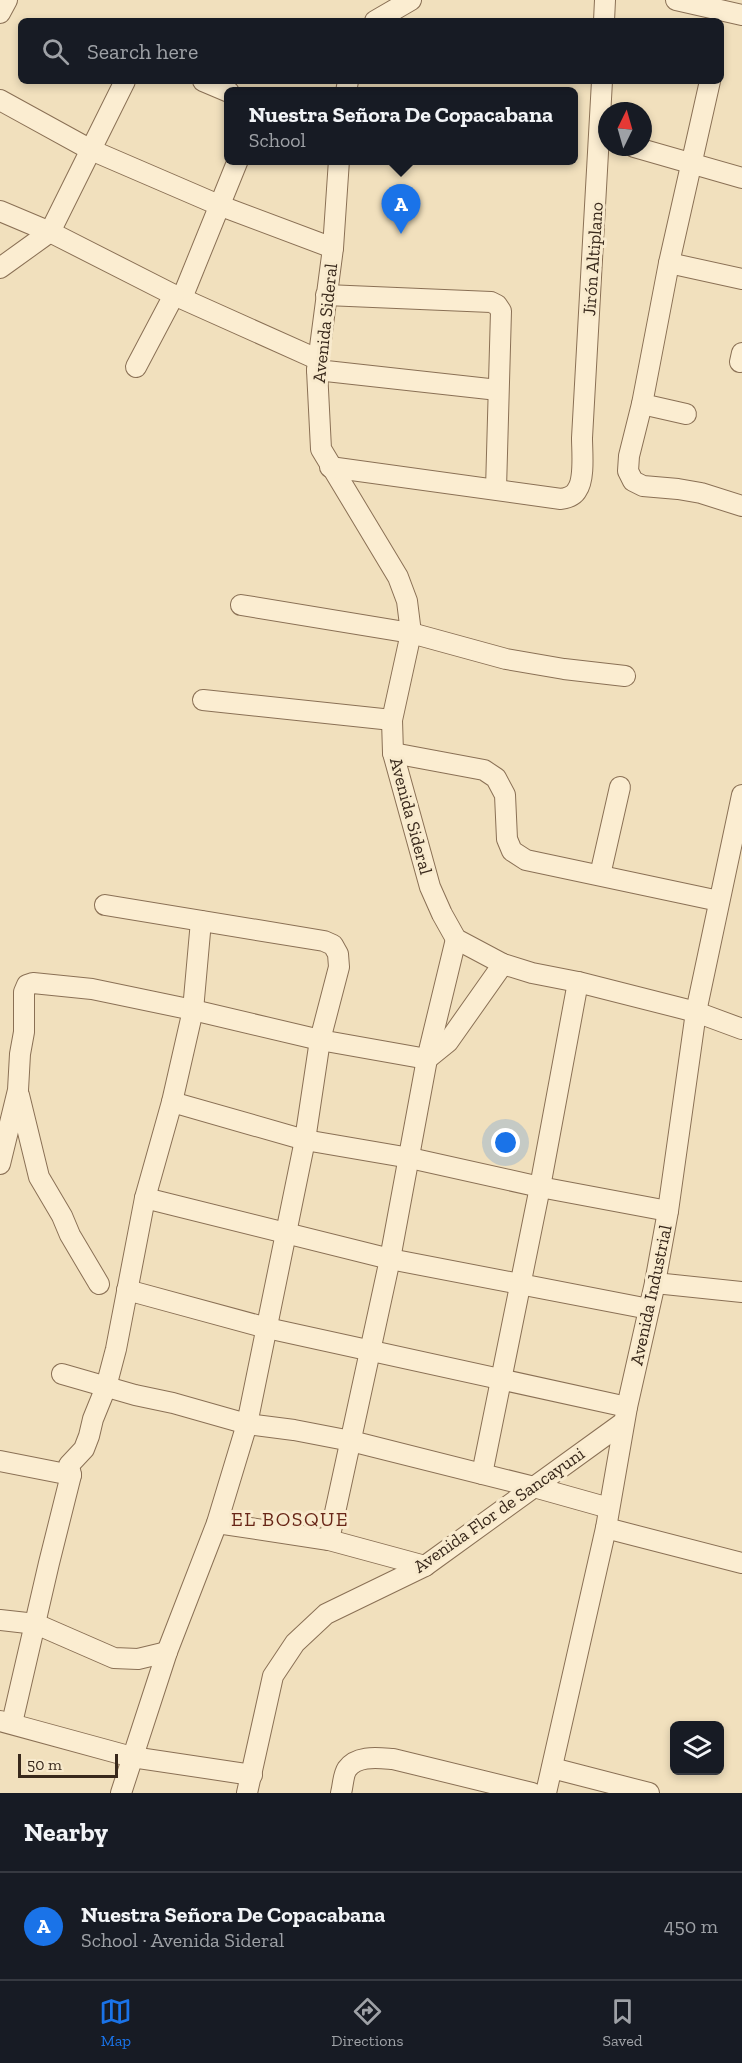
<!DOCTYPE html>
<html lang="en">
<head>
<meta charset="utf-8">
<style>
  body { margin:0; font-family:"Zilla Slab",serif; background:#242831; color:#f1f3f6 }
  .controls { position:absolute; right:18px; bottom:18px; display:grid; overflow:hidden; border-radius:9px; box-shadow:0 3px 9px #0003 }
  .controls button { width:54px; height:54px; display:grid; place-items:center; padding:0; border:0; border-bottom:2px solid #363941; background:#171b24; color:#f1f3f6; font:30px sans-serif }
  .compass { position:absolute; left:598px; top:102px; width:54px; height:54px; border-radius:50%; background:#171b24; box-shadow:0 3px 9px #0003; rotate:5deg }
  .scale { position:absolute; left:18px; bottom:15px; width:100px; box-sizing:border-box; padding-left:6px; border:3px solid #38281b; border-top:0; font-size:16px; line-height:21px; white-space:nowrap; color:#38281b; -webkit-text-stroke:4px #f8eacd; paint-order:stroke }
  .you { position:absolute; left:506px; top:1143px; width:21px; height:21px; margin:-15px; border:4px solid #fff; border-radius:50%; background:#1a73e8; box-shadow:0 0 0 9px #1a73e833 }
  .badge { display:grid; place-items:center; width:39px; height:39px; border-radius:50%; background:#1a73e8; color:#fff; font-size:20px; font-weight:700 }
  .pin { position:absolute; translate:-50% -50px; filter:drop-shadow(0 2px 3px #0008) }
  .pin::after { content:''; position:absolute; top:32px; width:21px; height:18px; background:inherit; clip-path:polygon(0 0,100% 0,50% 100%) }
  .popup { position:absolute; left:224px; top:87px; width:354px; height:78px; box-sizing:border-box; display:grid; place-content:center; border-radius:9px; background:#171b24; filter:drop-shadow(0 2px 4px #0005); font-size:20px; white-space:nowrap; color:#9ea1a6 }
  .popup b { font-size:22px; color:#f1f3f6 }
  .popup::after { content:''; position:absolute; left:50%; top:100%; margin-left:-12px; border:12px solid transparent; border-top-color:#171b24 }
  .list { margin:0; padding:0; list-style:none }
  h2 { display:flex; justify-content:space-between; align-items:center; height:78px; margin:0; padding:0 24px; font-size:26px }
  h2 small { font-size:20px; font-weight:400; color:#9ea1a6 }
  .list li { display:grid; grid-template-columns:39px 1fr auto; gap:18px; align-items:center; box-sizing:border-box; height:108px; padding:0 24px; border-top:2px solid #363941 }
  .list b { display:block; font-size:22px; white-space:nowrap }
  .list p { margin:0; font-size:20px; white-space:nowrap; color:#9ea1a6 }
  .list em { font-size:20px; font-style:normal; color:#9ea1a6 }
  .icon { flex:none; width:33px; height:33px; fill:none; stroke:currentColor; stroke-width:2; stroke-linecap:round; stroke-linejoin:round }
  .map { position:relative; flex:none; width:742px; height:1793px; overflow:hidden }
  .search { position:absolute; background:#171b24; box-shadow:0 3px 9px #0003; left:18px; right:18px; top:18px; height:66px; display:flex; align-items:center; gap:15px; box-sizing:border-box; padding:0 21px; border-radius:9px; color:#9ea1a6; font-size:22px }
  .sheet { height:186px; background:#171b24 }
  nav { display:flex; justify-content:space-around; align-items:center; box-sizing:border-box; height:84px; border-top:2px solid #363941; background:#171b24; font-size:16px; color:#9ea1a6 }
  nav a { display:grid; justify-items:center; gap:3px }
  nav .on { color:#1a73e8 }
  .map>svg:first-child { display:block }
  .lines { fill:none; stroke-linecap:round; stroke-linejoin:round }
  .minor-casing { stroke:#8a7055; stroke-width:22 }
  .minor { stroke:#fbedd1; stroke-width:20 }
  .labels { text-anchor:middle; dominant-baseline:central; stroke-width:6; stroke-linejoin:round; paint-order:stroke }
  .street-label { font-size:18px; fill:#38281b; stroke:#f8eacd }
  .neighbourhood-label { font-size:20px; letter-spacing:1.5px; fill:#682617; stroke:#f8eacd }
</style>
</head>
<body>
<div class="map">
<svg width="742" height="1793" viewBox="0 0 742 1793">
  <rect width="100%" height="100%" fill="#f1e0bd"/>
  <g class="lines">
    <g class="minor-casing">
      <g id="minor">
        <polyline points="676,0 742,15"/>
        <polyline points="0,13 7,0"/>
        <polyline points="375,21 411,0"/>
        <polyline points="604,21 605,0"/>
        <polyline points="203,81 229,92"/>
        <polyline points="710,81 669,263 642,404 629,456 628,471 633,481 643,486 678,489 701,493 742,506"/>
        <polyline points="346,92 348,81"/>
        <polyline points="0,100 91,150 221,206 333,248"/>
        <polyline points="634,147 742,178"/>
        <polyline points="339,160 333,248 317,370 321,449 398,577 407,601 411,633 392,720 393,753 430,887 442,914 456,939 503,964 532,973 578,982 696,1012 742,1029"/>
        <polyline points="0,211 50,232 174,295 319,360"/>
        <polyline points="669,263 742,279"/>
        <polyline points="0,268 50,232 125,81"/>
        <polyline points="326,295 491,302 497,305 501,311 496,489"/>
        <polyline points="182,298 238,160"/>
        <polyline points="740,362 742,353"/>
        <polyline points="136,367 174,295"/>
        <polyline points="317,370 498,390"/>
        <polyline points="642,404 686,414"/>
        <path d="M330 467 561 499C567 498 574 496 577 490 585 479 582 451 582 438L602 81"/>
        <polyline points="241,605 411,633 506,659 564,669 625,676"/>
        <polyline points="203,700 392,720"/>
        <polyline points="393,753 484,770 496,778 505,795 507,839 512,851 526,860 719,901"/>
        <polyline points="600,875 620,787"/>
        <polyline points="105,905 324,941 333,945 338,954 339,967 320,1040 305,1140 247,1424 217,1523 167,1652 121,1793"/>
        <polyline points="19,1095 39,1177 62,1216 70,1235 99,1284"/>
        <polyline points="172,1102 305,1140 410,1158 540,1187 668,1211"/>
        <polyline points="0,1164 18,1090 20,1054 24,1032 24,992 27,985 33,983 92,989 193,1010 320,1040 427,1059 448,1042 503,964"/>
        <polyline points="145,1198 390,1259 649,1309"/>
        <polyline points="655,1283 742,1292"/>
        <polyline points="127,1290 267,1328 627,1407"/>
        <polyline points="62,1374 135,1395 173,1403 247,1424 294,1430 351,1441 534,1487 609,1508"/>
        <polyline points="0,1461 71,1475"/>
        <polyline points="482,1474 540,1187 578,982"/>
        <polyline points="217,1523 329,1540 425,1566"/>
        <polyline points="606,1528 742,1563"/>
        <polyline points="329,1540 390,1259 427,1059 456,939"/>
        <polyline points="0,1620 36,1624 114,1658 138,1659 167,1652"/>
        <polyline points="0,1721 132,1757 252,1775"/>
        <polyline points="12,1723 49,1563 71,1475 69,1465 84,1449 89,1436 93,1419 106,1387 116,1349 145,1198 172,1102 193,1010 201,921"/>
        <polyline points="552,1768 649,1793"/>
        <polyline points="247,1793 273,1676 295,1643 326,1614 425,1566 624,1422"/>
        <path d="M341 1793C343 1786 343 1775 347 1769 357 1755 378 1758 393 1759L532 1793"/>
        <polyline points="546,1793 606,1528 627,1407 655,1283 668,1211 696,1012 742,795"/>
      </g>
    </g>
    <use href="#minor" class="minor"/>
  </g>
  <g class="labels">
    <g class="street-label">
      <text transform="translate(593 259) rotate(-86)">Jirón Altiplano</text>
      <text transform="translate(325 323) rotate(-84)">Avenida Sideral</text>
      <text transform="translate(411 816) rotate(75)">Avenida Sideral</text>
      <text transform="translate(651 1295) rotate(-78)">Avenida Industrial</text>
      <text transform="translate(499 1510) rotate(-35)">Avenida Flor de Sancayuni</text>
    </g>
    <g class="neighbourhood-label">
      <text x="290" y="1519">EL BOSQUE</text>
    </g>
  </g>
</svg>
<div class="controls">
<button><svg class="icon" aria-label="layers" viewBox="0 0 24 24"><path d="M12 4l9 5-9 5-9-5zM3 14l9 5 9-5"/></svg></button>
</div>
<svg class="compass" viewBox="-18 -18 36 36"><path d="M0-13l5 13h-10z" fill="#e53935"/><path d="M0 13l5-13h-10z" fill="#9ea1a6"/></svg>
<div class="scale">50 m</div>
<div class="you"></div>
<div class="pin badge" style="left:401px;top:234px">A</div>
<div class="popup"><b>Nuestra Señora De Copacabana</b>School</div>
<div class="search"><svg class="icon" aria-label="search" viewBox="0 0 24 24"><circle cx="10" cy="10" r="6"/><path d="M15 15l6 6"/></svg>Search here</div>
</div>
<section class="sheet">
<h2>Nearby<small></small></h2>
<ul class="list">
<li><span class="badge">A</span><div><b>Nuestra Señora De Copacabana</b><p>School · Avenida Sideral</p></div><em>450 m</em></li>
</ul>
</section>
<nav>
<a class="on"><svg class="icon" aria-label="map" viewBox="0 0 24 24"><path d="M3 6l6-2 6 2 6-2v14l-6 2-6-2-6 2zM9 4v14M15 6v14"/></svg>Map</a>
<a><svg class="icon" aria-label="directions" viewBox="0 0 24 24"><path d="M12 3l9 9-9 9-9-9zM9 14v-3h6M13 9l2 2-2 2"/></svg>Directions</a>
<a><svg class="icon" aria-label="saved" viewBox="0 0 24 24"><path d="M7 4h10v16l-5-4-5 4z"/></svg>Saved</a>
</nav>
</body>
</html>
